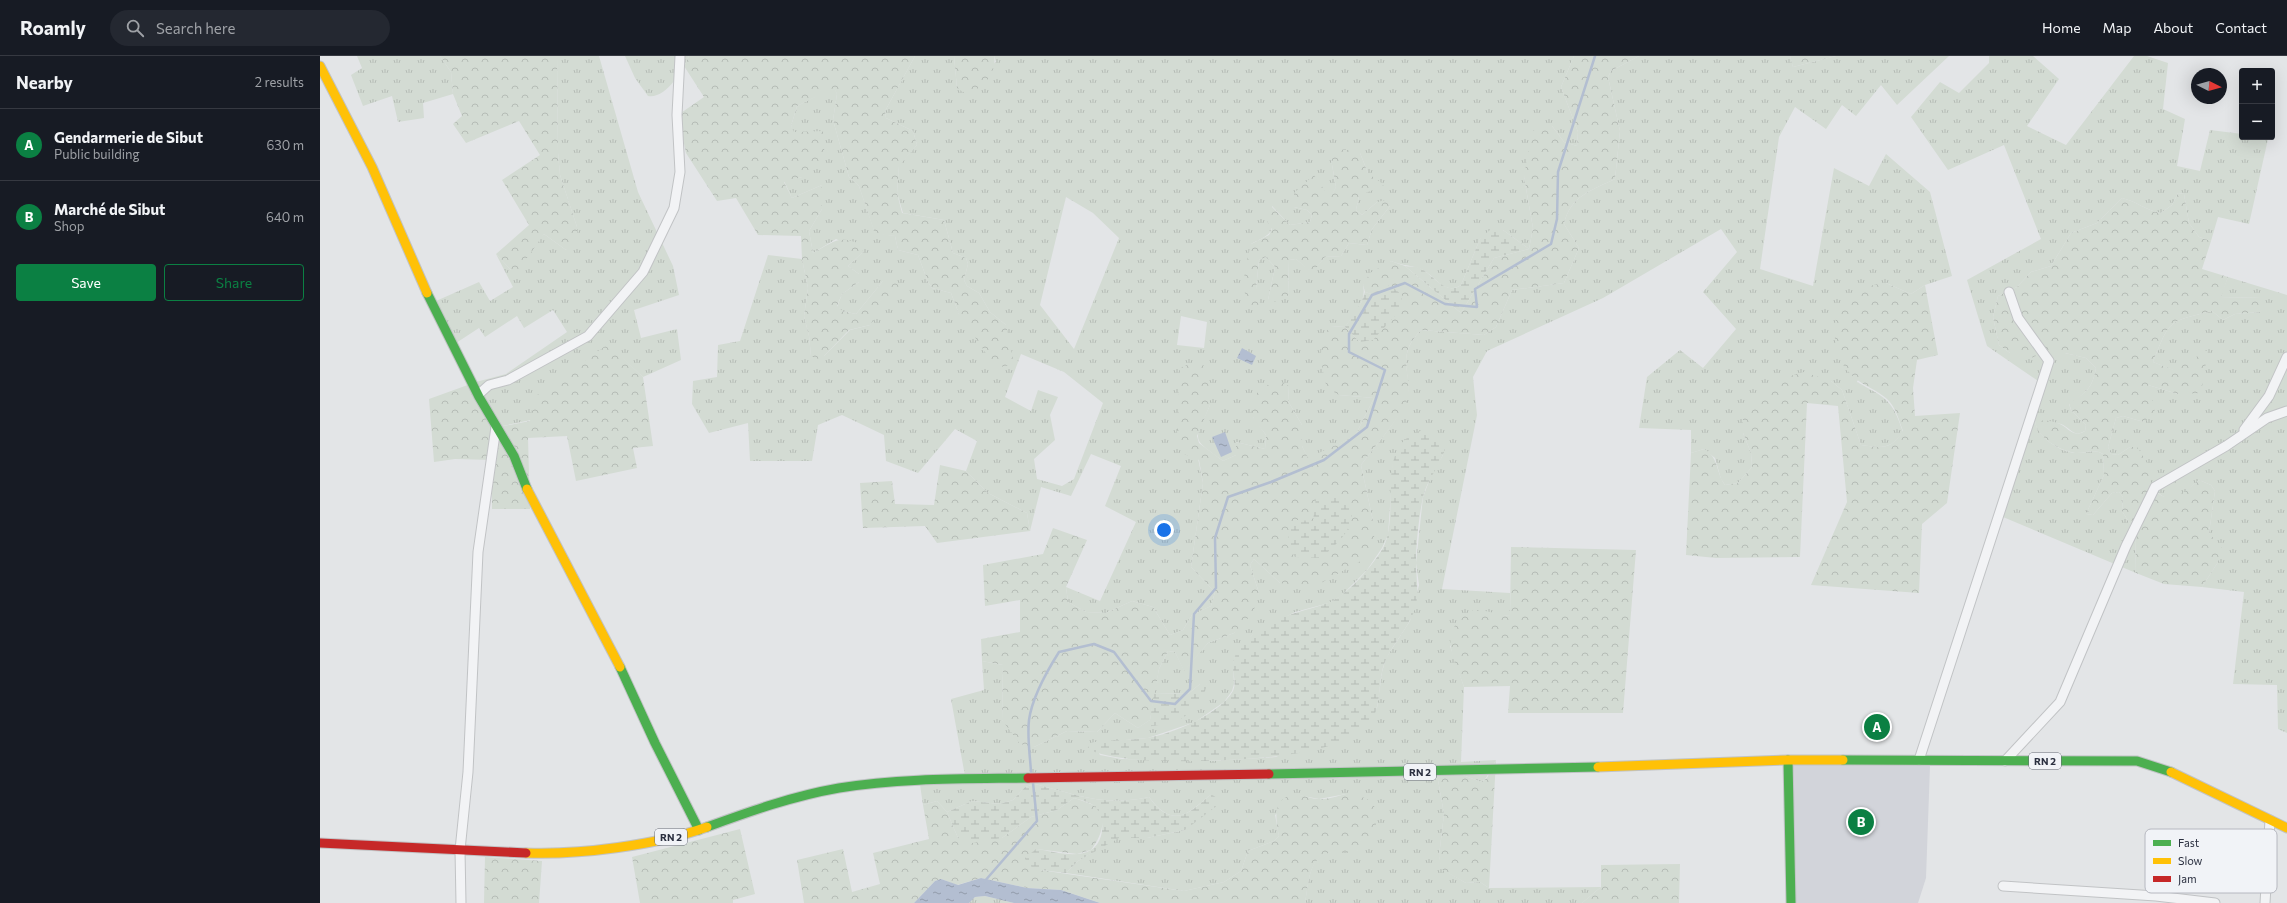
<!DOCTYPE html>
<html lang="en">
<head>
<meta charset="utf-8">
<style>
  body { margin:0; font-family:Commissioner,sans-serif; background:#242831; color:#f1f3f6 }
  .controls { position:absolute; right:12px; top:12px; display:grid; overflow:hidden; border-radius:4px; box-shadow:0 4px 16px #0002 }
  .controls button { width:36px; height:36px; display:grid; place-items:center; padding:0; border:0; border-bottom:1px solid #363941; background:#171b24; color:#f1f3f6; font:20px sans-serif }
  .compass { position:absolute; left:1871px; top:12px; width:36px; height:36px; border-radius:50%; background:#171b24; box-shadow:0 4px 16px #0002; rotate:95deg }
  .you { position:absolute; left:844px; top:474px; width:14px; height:14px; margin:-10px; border:3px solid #fff; border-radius:50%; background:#1a73e8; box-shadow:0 0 0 6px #1a73e833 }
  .badge { display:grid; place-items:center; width:26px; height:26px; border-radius:50%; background:#0b8043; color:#fff; font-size:13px; font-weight:700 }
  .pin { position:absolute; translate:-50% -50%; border:2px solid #fff; box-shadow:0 1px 4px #0006 }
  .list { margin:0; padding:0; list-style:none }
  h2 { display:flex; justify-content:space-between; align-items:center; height:52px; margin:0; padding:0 16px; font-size:17px }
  h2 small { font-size:13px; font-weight:400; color:#9ea1a6 }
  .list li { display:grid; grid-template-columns:26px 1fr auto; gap:12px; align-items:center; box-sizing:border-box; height:72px; padding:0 16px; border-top:1px solid #363941 }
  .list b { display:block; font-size:15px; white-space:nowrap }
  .list p { margin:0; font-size:13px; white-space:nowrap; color:#9ea1a6 }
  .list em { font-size:13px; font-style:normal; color:#9ea1a6 }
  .actions { display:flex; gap:8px; padding:12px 16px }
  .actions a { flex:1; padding:9px 0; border:1px solid #0b8043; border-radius:4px; text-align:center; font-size:14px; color:#0b8043 }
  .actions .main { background:#0b8043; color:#fff }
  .icon { flex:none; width:22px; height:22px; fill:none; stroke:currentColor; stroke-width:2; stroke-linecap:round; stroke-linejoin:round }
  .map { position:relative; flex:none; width:1967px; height:847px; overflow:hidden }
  header { display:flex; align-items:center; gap:24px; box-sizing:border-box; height:56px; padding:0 20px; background:#171b24; border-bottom:1px solid #363941 }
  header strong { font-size:19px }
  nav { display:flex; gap:22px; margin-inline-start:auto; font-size:14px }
  .search { width:280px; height:36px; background:#242831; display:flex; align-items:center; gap:10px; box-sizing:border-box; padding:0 14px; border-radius:22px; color:#9ea1a6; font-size:15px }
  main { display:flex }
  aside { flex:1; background:#171b24 }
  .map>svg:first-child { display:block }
  .built { fill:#d2d4da }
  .grass { fill:url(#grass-tufts); fill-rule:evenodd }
  .forest { fill:url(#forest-crowns) }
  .wetland { fill:url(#wetland-marsh) }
  .water { fill:url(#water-ripples) }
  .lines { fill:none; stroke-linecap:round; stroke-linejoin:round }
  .stream { stroke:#b3bed1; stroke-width:2.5 }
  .street-casing { stroke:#c1c3c5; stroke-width:11 }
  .fast-casing { stroke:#c1c3c5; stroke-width:11 }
  .slow-casing { stroke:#c1c3c5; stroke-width:11 }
  .jam-casing { stroke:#c1c3c5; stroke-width:11 }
  .street { stroke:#f2f3f5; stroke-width:9 }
  .fast { stroke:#4caf50; stroke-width:9 }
  .slow { stroke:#ffc107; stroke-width:9 }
  .jam { stroke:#c62828; stroke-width:9 }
  .labels { text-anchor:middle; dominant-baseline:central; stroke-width:4; stroke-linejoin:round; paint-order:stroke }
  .shield { fill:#f1f3f7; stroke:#666a77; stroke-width:1 }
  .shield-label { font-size:10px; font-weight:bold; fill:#2b3040 }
  .key { fill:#f1f3f7; stroke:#b6b8c0; stroke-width:1 }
  .key-label { font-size:11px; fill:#2b3040 }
</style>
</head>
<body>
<header>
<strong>Roamly</strong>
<div class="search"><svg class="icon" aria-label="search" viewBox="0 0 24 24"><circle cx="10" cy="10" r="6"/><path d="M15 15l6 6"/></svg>Search here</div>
<nav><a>Home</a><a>Map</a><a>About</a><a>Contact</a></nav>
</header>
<main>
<aside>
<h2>Nearby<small>2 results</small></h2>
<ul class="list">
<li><span class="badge">A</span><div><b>Gendarmerie de Sibut</b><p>Public building</p></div><em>630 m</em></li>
<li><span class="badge">B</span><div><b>Marché de Sibut</b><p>Shop</p></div><em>640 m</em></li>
</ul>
<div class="actions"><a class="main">Save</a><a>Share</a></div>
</aside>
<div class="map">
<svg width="1967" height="847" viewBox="0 0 1967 847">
  <defs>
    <pattern id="grass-tufts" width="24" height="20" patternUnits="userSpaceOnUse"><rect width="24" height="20" fill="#d3dbd3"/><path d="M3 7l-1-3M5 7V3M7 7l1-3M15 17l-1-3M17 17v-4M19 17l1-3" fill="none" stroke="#b5bcb6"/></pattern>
    <pattern id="forest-crowns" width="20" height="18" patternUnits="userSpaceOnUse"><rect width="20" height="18" fill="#d3dbd3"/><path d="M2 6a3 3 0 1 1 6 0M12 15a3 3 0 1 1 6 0" fill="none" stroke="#b5bcb6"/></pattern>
    <pattern id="wetland-marsh" width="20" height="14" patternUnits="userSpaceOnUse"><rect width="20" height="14" fill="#d3dbd3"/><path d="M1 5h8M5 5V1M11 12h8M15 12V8" fill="none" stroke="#b5bcb6"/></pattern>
    <pattern id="water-ripples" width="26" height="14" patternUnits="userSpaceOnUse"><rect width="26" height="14" fill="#b3bed1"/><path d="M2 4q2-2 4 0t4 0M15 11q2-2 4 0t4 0" fill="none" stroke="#929bab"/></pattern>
  </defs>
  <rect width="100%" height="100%" fill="#e3e5e7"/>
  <polygon class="built" points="1473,706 1610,710 1606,822 1598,847 1476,847"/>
  <g class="grass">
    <polygon points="37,0 120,0 131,16 133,38 103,47 104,62 78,66 72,40 43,50 31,19 42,12"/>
    <polygon points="237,0 279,0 318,136 353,210 359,239 314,254 321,282 357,273 361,304 323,321 288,289 211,364 173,372 156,326 186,318 247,276 233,254 204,272 197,260 165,281 159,272 133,289 116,245 159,226 170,245 193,231 176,198 191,214 224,178 246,194 257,171 240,119 238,97"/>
    <path d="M305 0H369C362 15 346 43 328 40L315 22Z"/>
    <path d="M595 0H634L637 32 676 6 674 0H1254L1241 31 1258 76 1257 90 1244 86 1232 70 1204 121 1213 172 1209 193 1183 174 1160 183 1141 229C1123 241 1114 216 1098 212 1089 209 1080 209 1071 205L1043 229C1047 245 1034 258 1025 271L1011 270 1019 339 1054 342 1035 380 988 403 982 390V369L968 345 969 330 933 361 946 379 945 393 916 386V399L903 405C870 381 874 386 890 349L860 312 883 427 871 511 895 536 891 550 872 559 863 574 850 579 833 551 812 545 786 557 766 556 748 546 746 531 780 545 816 466 785 450 801 410 771 398 751 440 721 431 710 475 707 457 668 437 646 415 657 385 635 373 598 417 566 405 564 379 522 359 498 369 492 405H430L428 367 389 377 372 348 373 325 397 321 398 289 420 285 448 199 482 203 488 232 484 260 489 280 491 300H504L530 274 550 269 563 225 536 258 522 255 517 251 522 238 539 226V218L528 210 543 196 516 183 493 197 489 175 502 153V129L472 142 464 125 482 121 471 70 477 50 514 31 517 38 513 64 529 121 539 130 555 177 575 180 578 194 598 199 608 226 612 232 631 237 639 258 686 269 670 256 659 237 647 230 644 224 648 208 646 202 633 197 624 164 583 157 577 137 579 109 597 89 593 75 566 62 565 55ZM1040 97 1048 117 1039 140 1036 154 1042 159 1057 146 1070 150 1052 173 1047 189 1029 187 1021 200 1005 201 992 216 976 203 969 204 968 240 948 244 955 211 946 201 939 204 936 233 931 188C956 176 952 177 952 150L970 169 990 166 992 159 987 154 974 151 1010 143 1016 131 1011 103ZM746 141 773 157 799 182 754 293 720 249ZM861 260 887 266 884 292 857 289ZM701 298 744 316 783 347 754 423 742 430 717 423 714 403 735 384 730 359 738 341 718 334 711 355 685 341Z"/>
    <path d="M1319 0H1470L1473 11 1516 0H1629L1577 49 1561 29 1536 60 1522 49 1506 73 1475 51 1459 81 1440 213 1493 230 1514 112 1549 130 1566 98 1610 136 1632 220 1605 229 1591 238 1566 227 1537 326C1566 342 1572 343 1583 376 1570 394 1562 392 1541 389L1522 334 1511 325 1423 377 1431 397 1432 411 1418 427 1405 429 1401 423 1395 402 1384 393 1371 397V374L1319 372 1327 321 1360 294 1383 312 1416 273 1383 236 1417 196 1401 173 1283 242 1167 295 1153 321 1157 359 1122 533 1190 537V560L1178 559 1130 590 1144 631 1141 706 1176 704 1166 722 1161 726 1135 716 1118 724 1124 758 1119 800 1122 813 1146 827 1160 826 1169 832 1281 831 1262 847H985C988 833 988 805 1004 798 1014 794 1029 795 1039 794L1026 738 999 743 978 739 955 759 959 780 954 785 928 795 921 815 904 826 864 835 746 817 758 805 799 781 827 782 865 774 891 738C867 759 853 773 829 741 784 751 758 739 715 728L705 731 693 744 680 748 652 745 627 756 617 745 603 749 599 722 645 720 631 643 664 634 662 605 683 609 682 664 714 691 747 675 777 676 795 657 818 672 887 628H880L868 638 834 637 839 613 848 595 855 596 864 614 888 587 914 577 939 537 930 509 934 503 960 527 1053 465 1041 409C1055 390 1074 369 1084 349 1098 323 1071 304 1101 274L1164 279 1176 271 1192 234 1244 227 1259 192 1244 168C1250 140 1272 134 1295 123L1300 75 1288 21 1291 15ZM1123 399 1111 420 1103 441 1096 507 1099 529 1090 565 1066 602 1062 616 1057 652 956 701 892 705 801 703 780 699 772 687 828 682 875 666 904 646 912 635 914 628 913 608 915 601 932 579 975 556 1009 547 1021 540 1047 514 1062 492 1068 479 1073 408Z"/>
    <path d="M1669 0H1713L1739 23 1707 70 1746 89 1814 0H1827L1848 7 1843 53 1865 63 1857 110 1880 115 1890 74 1922 78V81L1948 83 1929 168 1898 161 1891 185 1879 181 1869 167 1864 138 1858 137 1852 149 1841 157C1825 154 1818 146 1802 142L1777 167 1751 177 1731 210 1711 216 1697 231 1678 240 1673 261 1679 289 1690 297H1745L1766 302 1776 312C1772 333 1766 337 1749 348L1751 354 1766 369 1765 375C1753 382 1751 372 1741 368 1733 366 1723 366 1715 365 1717 381 1739 395 1755 397 1766 398 1773 392 1783 398L1784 419 1766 458 1773 459 1792 437 1799 436 1803 441 1802 455 1815 476 1816 517 1683 461 1721 327 1667 290 1647 224 1721 183 1684 89 1628 114 1591 61 1620 26 1639 37 1669 7Z"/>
    <path d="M1908 221 1967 239V677L1958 673 1957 629 1913 628 1924 536 1882 531 1898 506 1889 477 1895 435 1891 429 1879 424C1870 432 1861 441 1849 442 1834 443 1817 403 1810 391L1798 399 1791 398 1788 391 1796 362 1803 360 1824 366 1828 329 1858 338 1853 314 1833 306C1850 264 1847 266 1892 255L1903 264 1915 258 1940 256 1941 242 1900 241Z"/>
    <polygon points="665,840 694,847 649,847 655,841"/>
  </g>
  <g class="forest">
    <polygon points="120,0 237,0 238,97 240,119 257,171 257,186 246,194 224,178 198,215 191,214 176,198 209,169 182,124 220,99 199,65 146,87 133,68 142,60 133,38 131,16"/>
    <path d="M369 0H595L565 55 566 62 593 75 597 89 579 110 577 137 582 157 624 164 633 197 646 202 648 208 644 224 647 230 659 237 670 256 686 269 693 303 690 309 676 312 639 258 631 237 612 232 608 226 598 199 578 194 575 180 555 178 539 130 529 121 513 64 517 38 514 32 477 50 471 70 474 76 503 75 505 106 482 121 464 126 472 142 502 129V153L489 175 493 197C514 186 518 178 542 189L543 196 528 210 539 218V226L522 238 517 250 522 255 536 258 563 225H577L579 232 550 269 529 274 504 300 497 303 491 300 489 280 484 260 488 232 482 203 481 180 438 179 416 142 397 145 366 97 358 59 384 41 364 10Z"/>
    <path d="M634 0H674C677 12 667 29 655 34 652 35 647 35 643 36L637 32Z"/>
    <path d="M1254 0H1319L1291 15 1288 21 1300 75 1295 123C1272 134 1250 140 1244 168L1259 192 1244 227 1192 234 1176 271 1164 279 1101 274C1071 304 1098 323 1085 349 1074 369 1055 390 1041 409L1053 465 1055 492 1050 500 990 533 960 527 934 503 930 509 939 537 933 557 914 577 888 587 864 615 855 596 848 595 839 613 830 664 818 672 795 657 777 676 747 675 714 691 700 688 682 664 683 609 662 605 661 583 700 576V544L665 550 663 509 723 498 733 472 767 484 746 531 748 546 766 556 786 557 812 545 833 551 850 579 863 574 872 559 891 550 895 536 871 511 883 427 879 404 864 398 857 376 860 312 879 304 888 315 890 349 877 380 879 387 903 405 916 399V386L945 393 946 379C942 373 935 367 933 361 925 341 942 331 957 324L969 330 968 345 982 369V390L988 402 1035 380 1054 342 1019 339 1007 332C1002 313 995 285 1011 270L1025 271 1040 286 1051 238 1045 236 1043 229 1050 217 1071 205 1085 210 1141 257 1174 202 1209 193 1213 172 1204 121 1211 78 1216 72 1232 70 1244 86 1257 90 1258 76 1241 31Z"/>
    <polygon points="1470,0 1516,0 1473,11"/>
    <path d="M1021 93 1040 97 1048 117 1064 129 1039 140 1036 154 1042 159 1057 146 1070 143V150L1052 173 1047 189 1029 187 1021 200 1005 201 992 217 976 203 969 204 968 240 955 246 948 244 955 211 946 201 939 204 936 233 940 246 936 253C915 242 927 206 931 188L949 179 952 173 945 162 951 150 970 169 990 166 992 159 987 154 974 151V137L994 119 1010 142 1016 131 1011 103Z"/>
    <path d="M1858 137 1864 138 1869 167 1879 181 1891 185 1882 213 1908 221 1901 241 1941 242 1944 250 1940 256 1915 258 1903 264 1892 255C1847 266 1850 264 1833 306L1854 314 1888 294 1881 337 1858 338 1828 329 1835 356 1824 366 1803 360 1796 362 1788 391 1791 398 1798 399 1810 391H1817C1821 397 1826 403 1828 410 1830 416 1829 425 1833 431 1846 452 1865 436 1879 424L1891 429 1895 435 1889 477 1902 492 1898 506 1882 531 1844 528 1816 517 1815 476 1802 455 1803 441 1799 436 1792 437 1773 459 1766 458 1784 419 1783 398C1773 392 1765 398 1755 397 1739 394 1717 382 1715 365 1724 364 1731 364 1740 368 1750 373 1753 382 1765 375L1766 369 1751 354 1749 347C1766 337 1772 333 1776 312L1766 302 1745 297H1724L1711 302 1690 297 1679 289 1673 261 1678 240 1697 231 1711 216 1731 210 1751 177 1777 167 1802 142C1818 146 1825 154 1841 157L1852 149Z"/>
    <path d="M1566 227 1591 238 1605 229 1618 299 1597 304 1593 332 1595 360 1640 357 1627 447 1602 468 1599 537 1491 529 1527 446 1518 350 1487 347 1480 501 1396 502 1366 499 1371 397 1384 393C1399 401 1396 417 1405 429L1418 427 1432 411 1431 397 1423 377V363L1427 351 1460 323 1484 316 1511 325 1522 334 1541 389C1562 392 1571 394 1583 375 1579 365 1576 351 1567 343 1551 329 1538 330 1524 310 1512 293 1510 257 1527 242 1537 233 1553 228 1566 227Z"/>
    <polygon points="288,288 323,321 333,390 313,392 317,412 256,425 247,380 208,382 210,453 172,453 172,404 135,403 114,406 109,343 156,326 173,372 210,365 213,342"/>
    <polygon points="620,409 646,415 668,437 707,457 710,475 617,487 605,470 543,472 540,427 572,425 575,448 614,449"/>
    <path d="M1191 491 1316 494 1303 657H1188L1190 630 1144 631C1137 609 1119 581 1141 563 1145 559 1150 554 1157 554 1167 554 1179 559 1190 560Z"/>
    <polygon points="1176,704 1169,832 1160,826 1146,827 1121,813 1119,800 1124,758 1118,724 1122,719 1135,716 1161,726 1167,722"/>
    <path d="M1026 738C1032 739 1041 740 1047 743 1065 752 1055 788 1039 794 1027 798 1010 793 1000 801 988 811 988 833 985 847H780L741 834 707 832 661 822 637 829 621 823 615 825 594 847H484L477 804 523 793 532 836 560 828 553 797 609 783 603 749 617 745 627 756 638 782H682L711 761 737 754 754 742C760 744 767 746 773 749 790 758 781 782 771 794L757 798 716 793 720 814 864 835 904 826 921 815 928 795 954 785 959 780C955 762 952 737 980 739 986 740 992 743 998 743 1007 744 1017 740 1026 738Z"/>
    <polygon points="420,773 435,838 413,844 413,847 320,847 312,801"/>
    <polygon points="165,801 222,805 219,847 164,847"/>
    <polygon points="1360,808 1359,847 1262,847 1281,831 1281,809"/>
  </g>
  <g class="wetland">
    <path d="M1170 174H1183L1209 193 1174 202 1141 257 1085 210C1089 211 1096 210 1100 212 1114 219 1125 240 1141 229L1160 183Z"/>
    <polygon points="1070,229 1082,239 1080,254 1053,284 1040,286 1025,271 1041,247 1045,236 1051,238"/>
    <path d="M1097 375C1110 376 1121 378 1125 392 1121 409 1107 423 1103 441 1099 460 1096 488 1096 507 1096 522 1099 534 1096 549 1090 574 1067 591 1062 616 1058 635 1061 660 1044 673 1011 698 948 702 908 704 871 706 799 708 767 693L771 687 779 685C795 684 811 684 827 682 852 678 900 658 913 635 917 626 912 617 913 608 914 595 932 577 943 571 963 558 986 555 1008 547 1027 540 1053 509 1063 492 1078 463 1062 413 1081 388 1084 383 1092 379 1097 375Z"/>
    <path d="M1017 441 1032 450C1033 477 1019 484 1002 502L975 501 967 489 971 468 977 464 993 465 996 442Z"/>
    <path d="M887 627C886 641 869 661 856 665 844 669 831 670 818 672L830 664 834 637 868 638 880 628Z"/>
    <path d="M715 728C758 739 784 751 829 741 852 773 868 759 891 738L897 742 898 749 865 774 827 782H799L758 805 746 817 720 814 707 809 705 802 716 793C732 795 756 803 771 794 785 785 786 760 774 750 770 746 760 744 754 742L737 754 711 761 682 782 653 787 638 782 627 756 652 745 680 748 693 744 705 731Z"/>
  </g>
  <g class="water">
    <polygon points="922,292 936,300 932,309 917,302"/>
    <polygon points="905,376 912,396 901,401 892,381"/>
    <polygon points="661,822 707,832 741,834 780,847 694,847 665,840 655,841 649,847 594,847 615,825 621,823 638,829"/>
  </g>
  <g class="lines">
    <g class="stream">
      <path d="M711 716C710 699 707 681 709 664 712 642 727 615 739 596L774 588 794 596 831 645 855 648 870 633 874 558 896 532 895 482 908 441 951 426 1004 404 1047 371 1065 314 1029 296V278L1052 239 1085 227 1125 248 1157 251 1155 233 1231 188 1237 163 1238 116 1275 0"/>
      <polyline points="664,826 717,765 713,727"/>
    </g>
    <g class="street-casing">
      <g id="street">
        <polyline points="159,338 169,329 188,324 268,280 323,216 354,152 360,116 357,59 360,0"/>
        <polyline points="1924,374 1949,340 1967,301"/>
        <polyline points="1599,704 1729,305 1698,262 1689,236"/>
        <polyline points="1685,705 1740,646 1806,490 1835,431 1906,390 1947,362 1967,355"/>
        <polyline points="1683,830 1836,840 1895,847"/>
        <polyline points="141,847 140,794 148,716 158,496 176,371"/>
        <polyline points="1945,847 1950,764"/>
      </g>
    </g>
    <g class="fast-casing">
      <g id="fast">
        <polyline points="107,237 159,341 194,400 207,433"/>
        <polyline points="300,611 335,687 379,774"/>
        <polyline points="1468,704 1471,847"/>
        <polyline points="1523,704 1817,705 1851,716"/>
        <polyline points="949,718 1278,711"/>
        <path d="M387 771C431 755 473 740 519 732 581 722 645 723 708 722"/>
      </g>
    </g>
    <g class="slow-casing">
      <g id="slow">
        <polyline points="0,10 52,111 107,237"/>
        <polyline points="207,433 300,611"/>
        <polyline points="1278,711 1468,704 1523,704"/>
        <polyline points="1851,716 1967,772"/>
        <path d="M206 797C260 799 337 789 387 771"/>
      </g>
    </g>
    <g class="jam-casing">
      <g id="jam">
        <polyline points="708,722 949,718"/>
        <polyline points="0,787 206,797"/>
      </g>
    </g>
    <use href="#street" class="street"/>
    <use href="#fast" class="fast"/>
    <use href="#slow" class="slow"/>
    <use href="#jam" class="jam"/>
  </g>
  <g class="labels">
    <g class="shield">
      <rect x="1709" y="697" width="32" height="16" rx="3"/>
      <rect x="1084" y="708" width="32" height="16" rx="3"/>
      <rect x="335" y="773" width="32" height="16" rx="3"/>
    </g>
    <g class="shield-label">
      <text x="1725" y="705">RN 2</text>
      <text x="1100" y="716">RN 2</text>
      <text x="351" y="781">RN 2</text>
    </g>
  </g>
  <rect x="1825" y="773" width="132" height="64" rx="6" class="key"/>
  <rect x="1833" y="784" width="18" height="6" fill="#4caf50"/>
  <rect x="1833" y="802" width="18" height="6" fill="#ffc107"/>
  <rect x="1833" y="820" width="18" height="6" fill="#c62828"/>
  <g class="key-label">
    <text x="1858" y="791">Fast</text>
    <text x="1858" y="809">Slow</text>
    <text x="1858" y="827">Jam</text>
  </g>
</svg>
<div class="controls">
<button>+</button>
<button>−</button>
</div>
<svg class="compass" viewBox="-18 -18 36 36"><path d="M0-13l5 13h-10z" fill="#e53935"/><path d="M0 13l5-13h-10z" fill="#9ea1a6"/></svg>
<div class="you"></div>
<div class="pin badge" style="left:1557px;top:671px">A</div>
<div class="pin badge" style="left:1541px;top:766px">B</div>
</div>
</main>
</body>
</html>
